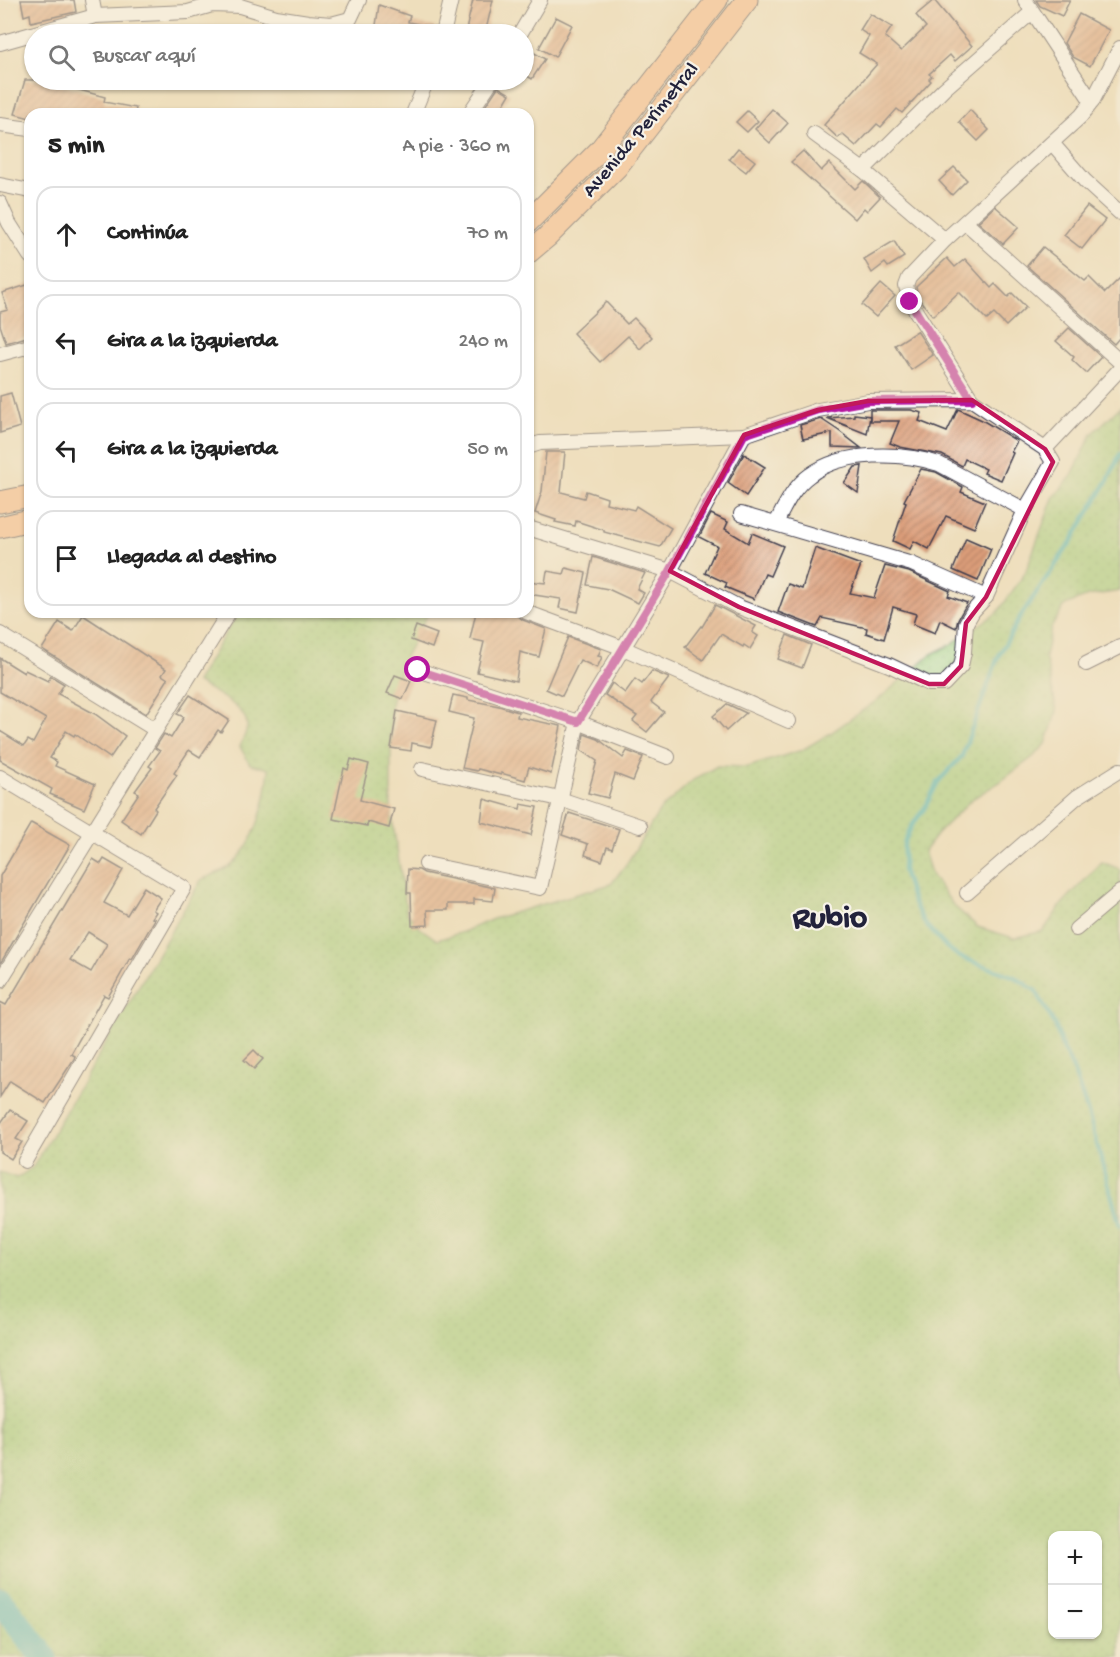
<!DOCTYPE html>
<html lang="es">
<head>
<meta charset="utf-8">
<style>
  body { margin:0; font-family:"Gochi Hand",sans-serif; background:#f2f2f2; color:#222 }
  .controls { position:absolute; right:18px; bottom:18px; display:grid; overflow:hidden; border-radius:12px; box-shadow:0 2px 4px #0004 }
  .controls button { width:54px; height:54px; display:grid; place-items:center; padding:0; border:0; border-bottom:2px solid #e0e0e0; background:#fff; color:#222; font:30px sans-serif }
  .stop { position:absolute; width:18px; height:18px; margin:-14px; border:4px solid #b5179e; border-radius:50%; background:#fff }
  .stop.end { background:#b5179e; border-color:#fff; box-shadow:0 2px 6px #0008 }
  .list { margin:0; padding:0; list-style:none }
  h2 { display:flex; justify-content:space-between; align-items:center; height:78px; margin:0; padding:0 24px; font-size:26px }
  h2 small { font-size:20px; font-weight:400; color:#767676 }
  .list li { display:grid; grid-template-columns:39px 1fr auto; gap:18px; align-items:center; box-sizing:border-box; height:96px; margin:0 12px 12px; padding:0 12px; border:2px solid #e0e0e0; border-radius:18px }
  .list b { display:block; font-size:22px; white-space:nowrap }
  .list em { font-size:20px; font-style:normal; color:#767676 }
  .icon { flex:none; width:33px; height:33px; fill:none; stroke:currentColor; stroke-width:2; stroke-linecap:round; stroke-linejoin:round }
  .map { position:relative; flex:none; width:1120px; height:1657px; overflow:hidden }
  .search { position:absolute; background:#fff; box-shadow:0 2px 4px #0004; left:24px; top:24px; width:510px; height:66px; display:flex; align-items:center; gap:15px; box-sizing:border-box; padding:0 21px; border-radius:33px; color:#767676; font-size:22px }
  .panel { position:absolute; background:#fff; box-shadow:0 2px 4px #0004; left:24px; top:108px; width:510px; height:510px; border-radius:18px }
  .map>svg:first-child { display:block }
  .grass { fill:url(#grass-dots); stroke:#60785c; stroke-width:1.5; fill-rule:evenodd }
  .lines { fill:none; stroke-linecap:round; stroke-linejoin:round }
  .stream { stroke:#42b3ba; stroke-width:4.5 }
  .river { stroke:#42b3ba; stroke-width:27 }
  .building { fill:url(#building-hatch); fill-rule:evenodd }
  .minor-casing { stroke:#413e4e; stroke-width:16 }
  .primary-casing { stroke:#413e4e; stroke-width:23 }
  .minor { stroke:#fff; stroke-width:14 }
  .primary { stroke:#fbbb8d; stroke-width:21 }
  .route { stroke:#b5179e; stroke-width:8 }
  .marked { fill:none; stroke:#c2185b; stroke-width:4.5; stroke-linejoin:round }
  .labels { text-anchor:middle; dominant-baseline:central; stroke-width:4.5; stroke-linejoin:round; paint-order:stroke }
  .street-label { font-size:21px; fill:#22223b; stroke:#f7f3e8 }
  .town-label { font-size:33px; font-weight:bold; fill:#22223b; stroke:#f7f3e8 }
</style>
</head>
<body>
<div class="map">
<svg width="1120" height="1657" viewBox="0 0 1120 1657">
  <defs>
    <pattern id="grass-dots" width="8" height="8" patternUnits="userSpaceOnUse" patternTransform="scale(1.5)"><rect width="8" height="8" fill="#9dce7d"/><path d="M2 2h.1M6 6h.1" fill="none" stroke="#87b16d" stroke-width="1.8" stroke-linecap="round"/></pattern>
    <pattern id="building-hatch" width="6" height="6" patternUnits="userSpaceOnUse" patternTransform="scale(1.5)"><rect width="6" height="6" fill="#dc9d79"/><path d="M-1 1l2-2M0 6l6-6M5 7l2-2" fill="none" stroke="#b28064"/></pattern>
  </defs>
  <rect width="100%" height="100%" fill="#f7f3e8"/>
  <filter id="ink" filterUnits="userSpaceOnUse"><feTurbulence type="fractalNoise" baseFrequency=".0167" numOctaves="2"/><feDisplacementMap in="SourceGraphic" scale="12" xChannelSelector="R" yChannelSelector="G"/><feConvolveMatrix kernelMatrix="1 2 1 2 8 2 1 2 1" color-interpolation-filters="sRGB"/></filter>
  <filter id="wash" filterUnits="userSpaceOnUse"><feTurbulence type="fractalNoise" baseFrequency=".008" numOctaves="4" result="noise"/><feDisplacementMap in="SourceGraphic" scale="24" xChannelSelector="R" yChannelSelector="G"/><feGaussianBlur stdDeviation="1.35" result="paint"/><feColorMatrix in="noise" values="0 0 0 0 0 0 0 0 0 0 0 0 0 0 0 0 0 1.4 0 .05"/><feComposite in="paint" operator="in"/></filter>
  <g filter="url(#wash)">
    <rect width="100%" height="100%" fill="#eedebc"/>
    <path class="grass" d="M1120 407V591L1088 596 1065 605 1051 628 1045 656 1057 711 1046 744 1033 757 1000 782 972 799 937 834 924 851 932 876 954 906 978 927 1014 938 1043 931 1062 904 1102 862 1120 869V1657H0V1172L17 1178 33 1167 201 880C211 875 226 871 234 863 257 839 266 801 269 769L250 764 240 747C242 740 248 731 247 724 245 706 211 691 196 682L238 612H429L402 662 391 704V811L407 913 420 928 437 940 463 932 493 919 611 884 627 863 660 810 693 780 717 766 748 767 802 750 829 734 880 698 930 655 950 645 998 612 1025 573 1053 498 1071 477 1092 434ZM1052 1536H1098V1634H1052Z"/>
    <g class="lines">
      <polyline class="stream" points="1120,454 1108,480 1071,542 1020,617 998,657 962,756 938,782 924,809 911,827 904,843 903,870 913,902 925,924 947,948 960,957 1015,977 1036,991 1056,1027 1061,1044 1073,1069 1089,1116 1120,1226"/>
      <polyline class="river" points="0,1601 44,1657"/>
    </g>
    <g id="blocks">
      <g class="building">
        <polygon points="21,0 74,0 76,12 31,22 30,14 24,16"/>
        <polygon points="473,0 493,0 485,34 465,34"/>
        <polygon points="934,0 972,46 955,61 950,55 929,74 932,76 929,79 931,81 902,113 897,109 881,127 877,124 856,146 842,134 838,138 824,125 877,64 859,53 869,36 860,30 870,14 892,27 885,37 901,51 926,27 916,15"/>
        <polygon points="1036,0 1070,0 1062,16 1040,6"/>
        <polygon points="379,5 410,16 408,22 435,27 434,34 383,34 375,32"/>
        <polygon points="1079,14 1109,30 1090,66 1073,57 1064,43"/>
        <polygon points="556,17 572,25 555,57 539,48"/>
        <polygon points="524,47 545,59 532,79 524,74"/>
        <polygon points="25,80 43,80 105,97 104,102 136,108 135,114 30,114 30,118 15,114"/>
        <polygon points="498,87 510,94 500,111 495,108 491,114 480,114"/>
        <polygon points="772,109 788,123 770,143 755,129"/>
        <polygon points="970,110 989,130 978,141 959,122"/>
        <polygon points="747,111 758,121 747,132 736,122"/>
        <polygon points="738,148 755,161 746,172 729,159"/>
        <polygon points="803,151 821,171 829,163 855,189 863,181 880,197 867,211 864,208 855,219 791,162"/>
        <polygon points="954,167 967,180 952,195 939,181"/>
        <polygon points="995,206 1019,227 1003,244 978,222"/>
        <polygon points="1087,206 1105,220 1082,249 1064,235"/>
        <polygon points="894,241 904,257 888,267 885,263 872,273 864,259"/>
        <polygon points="1043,247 1085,281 1089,277 1105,293 1120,278 1120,337 1114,344 1027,266"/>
        <polygon points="947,258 955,267 965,259 991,288 995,284 1008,297 1012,293 1026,307 1006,326 994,314 987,320 959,292 933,316 918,298 916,287"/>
        <polygon points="30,284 30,336 6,343 0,325 0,312 8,310 2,293"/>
        <polygon points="881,284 895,296 876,317 862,305"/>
        <polygon points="606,302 627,324 634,318 652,337 640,349 628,336 600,362 573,333"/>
        <polygon points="1069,328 1101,357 1086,373 1072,360 1074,357 1056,341"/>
        <polygon points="917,331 933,355 911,370 895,345"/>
        <polygon points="11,393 20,427 0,433 0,396"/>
        <polygon points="958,409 982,420 1017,441 1011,452 1013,453 1001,480 984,473 986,469 965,459 962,466 942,455 900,447 890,443 899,421 870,421 870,410 911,410 922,413 919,421 947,432"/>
        <polygon points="854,414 870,416 867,434 827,418 854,416"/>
        <polygon points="821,419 839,431 861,448 832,447 832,433 803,439 800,425"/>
        <polygon points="546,452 565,452 561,492 584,498 586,491 607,498 606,503 634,510 636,506 671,528 660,547 604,532 604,530 576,521 575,526 555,522 556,520 535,513 542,491"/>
        <polygon points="744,454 765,467 746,496 728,483"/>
        <polygon points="862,466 858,493 844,483 855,467"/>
        <polygon points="921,469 936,472 963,487 961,492 985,502 974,528 946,516 929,549 914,541 910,549 893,541 906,502 904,501"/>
        <polygon points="711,514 728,522 725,529 748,543 752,533 783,546 770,576 765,574 754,599 725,587 727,583 705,573 717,546 699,537"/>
        <polygon points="966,538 991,549 978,581 953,570"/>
        <polygon points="815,548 861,565 850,593 874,598 885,566 909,572 950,591 948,596 967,603 958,619 956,628 940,620 935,633 913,624 916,614 893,607 884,639 866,633 867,628 822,618 817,627 778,612 788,584 802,589"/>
        <polygon points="593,557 645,573 637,589 644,593 638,603 608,589 587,585"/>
        <polygon points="566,568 586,573 578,612 559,608 561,599 528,594 528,581 545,583 547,571 564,574"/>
        <polygon points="715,605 756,626 752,632 758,636 750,649 744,645 743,647 721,634 703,660 685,647 701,626 702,627"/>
        <polygon points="476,612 497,612 518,616 523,620 546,629 539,657 520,652 516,681 477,672 484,642 470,639"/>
        <polygon points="83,615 166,669 162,675 168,679 146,714 42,649 59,622 73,631"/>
        <polygon points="416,626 437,634 432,648 411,640"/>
        <polygon points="787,635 811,645 802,668 778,659"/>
        <polygon points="568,637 601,649 598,656 602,657 597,668 580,660 562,696 546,689"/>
        <polygon points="0,658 24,673 25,670 48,681 51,676 64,684 58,694 95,714 125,736 110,758 75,734 74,736 66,731 50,758 57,762 55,766 95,784 84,809 50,794 52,789 0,760 0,731 24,746 28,740 33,743 46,719 0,692"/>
        <polygon points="652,671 669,678 651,702 664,712 647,732 633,721 637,716 605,695 612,683 625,693 635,679 642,684"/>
        <polygon points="395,675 411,681 403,699 387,693"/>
        <polygon points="190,695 229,720 221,732 218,730 200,757 189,750 174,773 177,775 154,808 156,810 141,834 121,820 139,793 135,791 152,768 149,766 160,751 155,748 164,734 171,738 184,717 177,714"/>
        <polygon points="453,695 468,698 468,700 499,706 518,712 517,717 561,726 551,774 529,767 525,780 501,773 501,775 478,769 477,771 462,768 474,718 449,712"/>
        <polygon points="727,704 746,713 726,731 713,716"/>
        <polygon points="397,711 437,720 431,747 412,743 411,751 391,748"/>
        <polygon points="584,734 598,739 623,758 627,751 643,757 633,781 615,774 608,798 588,793 597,761 581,750"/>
        <polygon points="351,759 369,764 360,800 394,809 389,828 368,822 367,826 333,819 344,768 348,770"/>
        <polygon points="484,799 520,809 521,804 537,807 531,835 481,822"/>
        <polygon points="569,813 619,829 612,849 607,847 602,861 585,855 588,844 562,835"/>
        <polygon points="31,823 70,845 0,964 0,876"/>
        <path d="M93 859 101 864 104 859 123 870 104 903 127 915 144 887 161 898 153 910 156 912 152 918 155 919 132 959 130 958 108 997 104 995 71 1054 75 1056 74 1059 45 1103 10 1081 0 1097V1002L6 1005ZM88 932 107 944 91 972 70 960Z"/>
        <polygon points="408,869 419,870 424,873 495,888 493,901 474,899 474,904 448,904 448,910 427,910 428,925 412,926 411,893 407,893"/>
        <polygon points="254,1050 263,1059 254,1069 244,1060"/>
        <polygon points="10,1110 28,1121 16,1139 22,1142 11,1159 0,1152 0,1124"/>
      </g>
    </g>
  </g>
  <g filter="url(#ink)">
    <use href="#blocks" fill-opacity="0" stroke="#413e4e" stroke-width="1.5"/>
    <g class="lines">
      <g class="minor-casing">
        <g id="minor">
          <polyline points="92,0 95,16"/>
          <polyline points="1025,0 1092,102"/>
          <polyline points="443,34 451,0"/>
          <polyline points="520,34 540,0"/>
          <polyline points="0,43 95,16 188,12 212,5 240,6 276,17 308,22 331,24 350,19 359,0"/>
          <polyline points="413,114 427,80"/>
          <polyline points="469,114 492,80"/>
          <polyline points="0,125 30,129"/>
          <polyline points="814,134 863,170 945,240"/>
          <polyline points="1052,143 1085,181 1120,213"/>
          <polyline points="863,170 944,89 1032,12"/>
          <polyline points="0,185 30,191"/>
          <polyline points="0,203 9,223 30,256"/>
          <polyline points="965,222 1120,362"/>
          <polyline points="0,354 30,346"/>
          <polyline points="972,400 910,302 906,286 909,278 945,240 1081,116 1092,102 1120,48"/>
          <polyline points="528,447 540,443 744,435 818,410 868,401 972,400 1045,449 1053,462 1025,510 986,597 973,611 966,623 964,652 961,666 944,684 929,684 889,665 739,607 670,571 528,528"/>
          <polyline points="1045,449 1120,369"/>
          <polyline points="741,514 912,564 986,597"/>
          <path d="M776 523C785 506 793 487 810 475 843 450 902 452 939 464L1025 510"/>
          <polyline points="526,612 623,648 789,721"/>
          <polyline points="0,634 156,730"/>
          <polyline points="1086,664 1120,647"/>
          <polyline points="418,670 578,722 668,757"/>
          <polyline points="422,769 560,799 640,826"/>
          <polyline points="0,777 184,888 25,1161"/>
          <polyline points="426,864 540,888 578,722 670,571 744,435"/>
          <polyline points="967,893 1077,797 1120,770"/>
          <polyline points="1076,929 1120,892"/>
          <polyline points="0,981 229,612"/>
        </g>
      </g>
      <g class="primary-casing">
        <g id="primary">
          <polyline points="528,222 599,151 717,0"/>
          <polyline points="528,253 547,237 617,167 747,0"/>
          <polyline points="0,502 30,496"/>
          <polyline points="0,527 30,520"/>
        </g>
      </g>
      <use href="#minor" class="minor"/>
      <use href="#primary" class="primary"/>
    </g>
  </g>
  <g class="lines" filter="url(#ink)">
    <polyline class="route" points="418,670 578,722 670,571 744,435 818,410 868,401 972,400 910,302"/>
  </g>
  <path d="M0 0H1120V1657H0ZM972 400 1045 449 1053 462 986 597 966 623 961 666 944 684H929L739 607 670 571 744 435 818 410 868 401Z" fill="#eedebc" fill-opacity=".55" fill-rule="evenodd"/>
  <path class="marked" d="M972 400 1045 449 1053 462 986 597 966 623 961 666 944 684H929L739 607 670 571 744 435 818 410 868 401Z"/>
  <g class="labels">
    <g class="street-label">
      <text transform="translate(642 131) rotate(-50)">Avenida Perimetral</text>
    </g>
    <g class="town-label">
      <text x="830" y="920">Rubio</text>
    </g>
  </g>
</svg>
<div class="controls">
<button>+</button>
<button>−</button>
</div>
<div class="stop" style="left:418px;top:670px"></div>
<div class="stop end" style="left:910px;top:302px"></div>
<div class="search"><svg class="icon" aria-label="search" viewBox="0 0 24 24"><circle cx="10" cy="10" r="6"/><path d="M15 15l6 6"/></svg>Buscar aquí</div>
<section class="panel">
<h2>5 min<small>A pie · 360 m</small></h2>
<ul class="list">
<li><svg class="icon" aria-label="ahead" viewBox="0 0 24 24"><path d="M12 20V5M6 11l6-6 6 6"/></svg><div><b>Continúa</b></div><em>70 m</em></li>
<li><svg class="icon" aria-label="left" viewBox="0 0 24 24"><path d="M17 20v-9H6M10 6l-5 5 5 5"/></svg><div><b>Gira a la izquierda</b></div><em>240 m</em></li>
<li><svg class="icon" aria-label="left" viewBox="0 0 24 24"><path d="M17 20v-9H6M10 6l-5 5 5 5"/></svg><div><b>Gira a la izquierda</b></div><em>50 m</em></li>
<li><svg class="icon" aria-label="arrive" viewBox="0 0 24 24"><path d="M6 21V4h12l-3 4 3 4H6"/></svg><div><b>Llegada al destino</b></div></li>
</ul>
</section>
</div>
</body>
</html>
